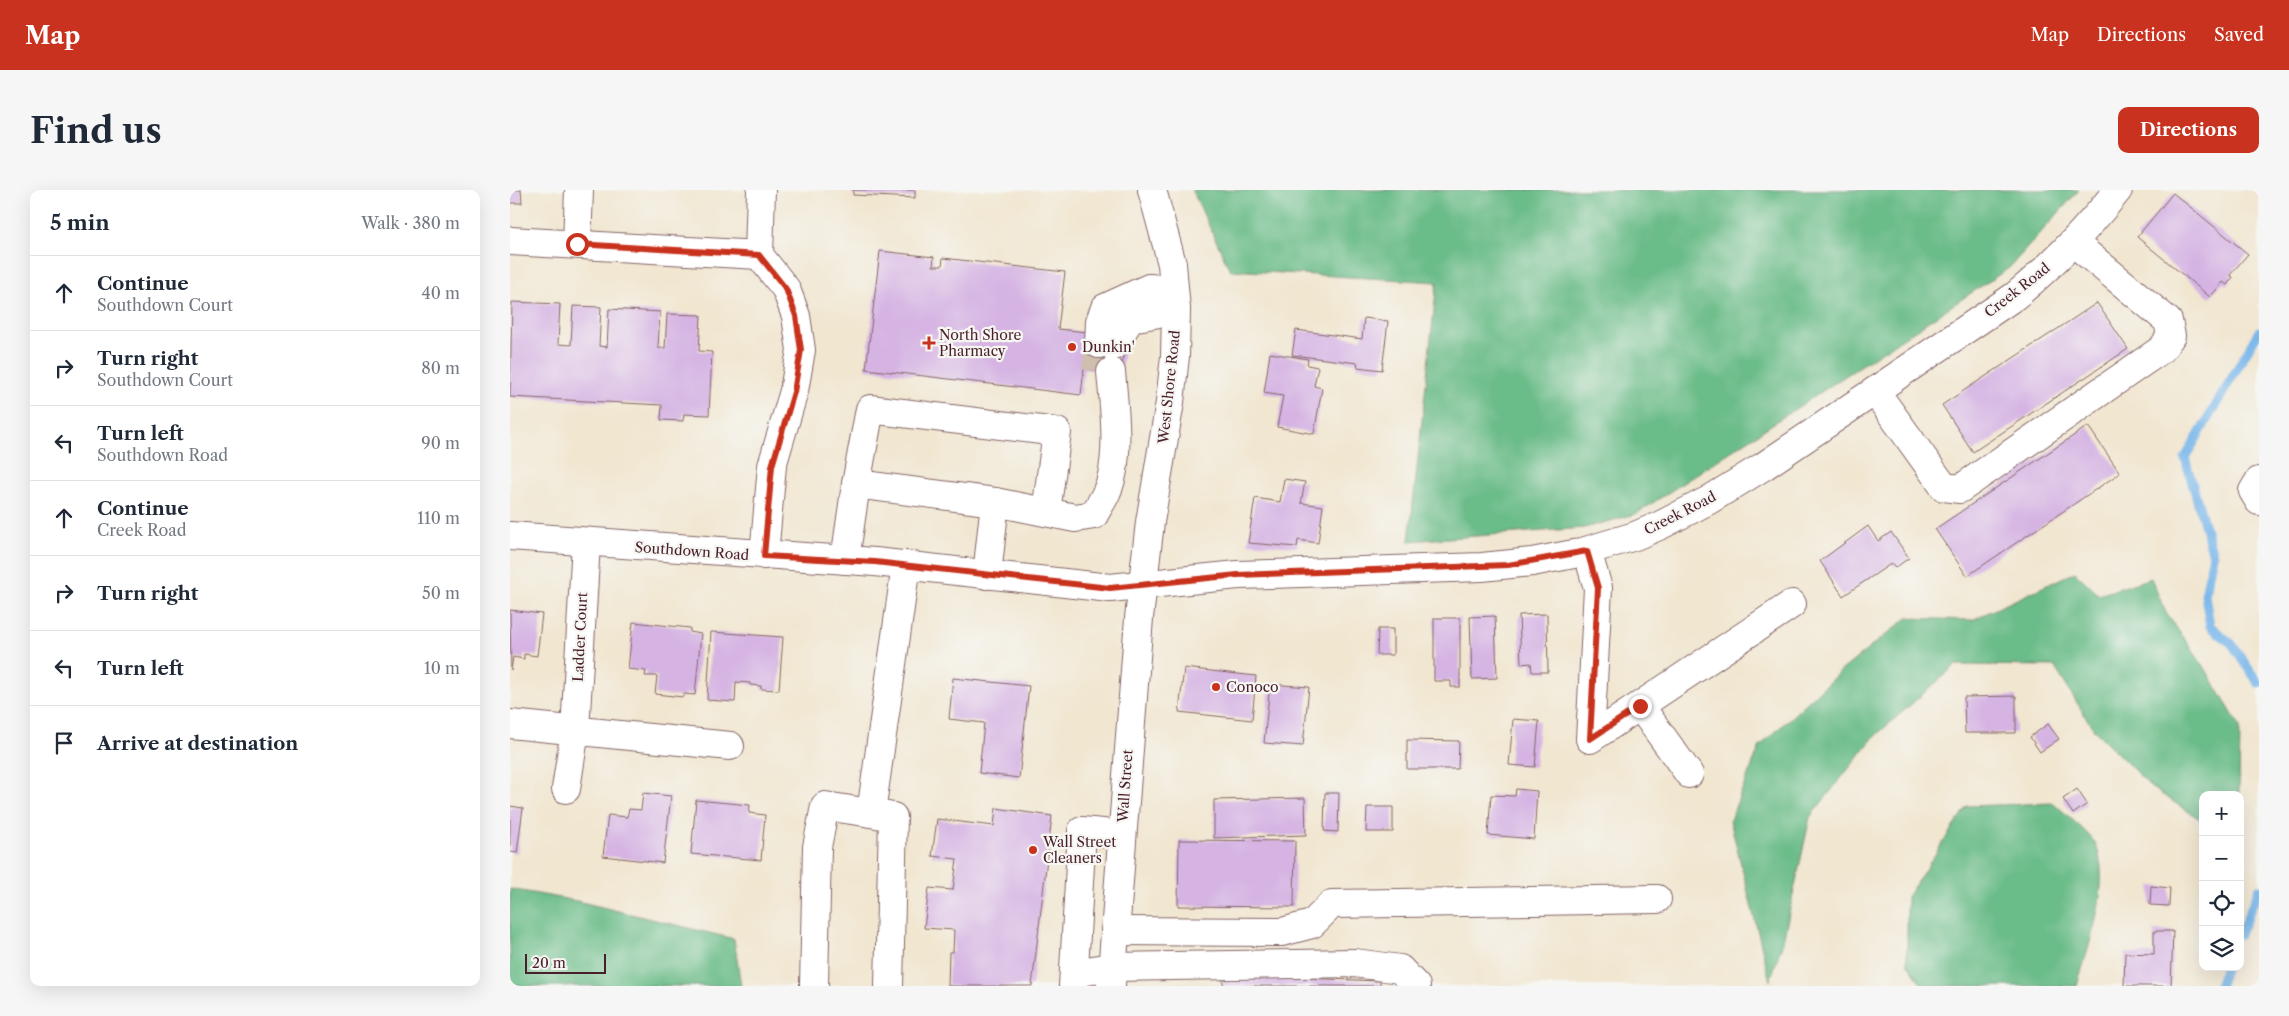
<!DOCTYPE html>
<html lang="en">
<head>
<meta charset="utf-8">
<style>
  body { margin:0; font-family:"Libre Caslon Text",serif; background:#f6f6f7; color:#1f2937 }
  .controls { position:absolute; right:15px; bottom:15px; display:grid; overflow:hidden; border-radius:10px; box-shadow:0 5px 20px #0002 }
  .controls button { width:45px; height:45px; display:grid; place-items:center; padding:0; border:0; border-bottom:1px solid #e0e1e3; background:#fff; color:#1f2937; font:25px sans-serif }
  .scale { position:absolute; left:15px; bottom:12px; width:81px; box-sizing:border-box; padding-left:5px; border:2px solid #4a1f2b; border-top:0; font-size:14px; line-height:18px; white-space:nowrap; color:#4a1f2b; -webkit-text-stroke:4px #f6f6f2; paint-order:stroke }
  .stop { position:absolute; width:15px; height:15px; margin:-11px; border:4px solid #c8321e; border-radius:50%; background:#fff }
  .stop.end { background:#c8321e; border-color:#fff; box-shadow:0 1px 5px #0008 }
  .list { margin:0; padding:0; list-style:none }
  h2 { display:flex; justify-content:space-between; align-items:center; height:65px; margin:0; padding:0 20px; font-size:21px }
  h2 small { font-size:16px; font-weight:400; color:#747a83 }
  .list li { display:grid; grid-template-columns:32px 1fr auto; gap:15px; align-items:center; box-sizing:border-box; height:75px; padding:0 20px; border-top:1px solid #e0e1e3 }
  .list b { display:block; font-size:19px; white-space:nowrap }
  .list p { margin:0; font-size:16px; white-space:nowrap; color:#747a83 }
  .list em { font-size:16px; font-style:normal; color:#747a83 }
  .icon { flex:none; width:28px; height:28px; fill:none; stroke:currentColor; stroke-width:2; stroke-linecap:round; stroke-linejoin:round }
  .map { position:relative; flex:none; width:1749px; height:796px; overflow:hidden; border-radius:10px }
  header { display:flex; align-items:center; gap:30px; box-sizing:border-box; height:70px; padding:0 25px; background:#c8321e; color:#fff }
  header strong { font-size:24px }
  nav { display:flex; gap:28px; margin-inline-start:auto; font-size:18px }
  .intro { display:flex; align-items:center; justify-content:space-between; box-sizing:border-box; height:120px; padding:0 30px }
  h1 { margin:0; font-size:35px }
  .button { padding:12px 22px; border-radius:10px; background:#c8321e; color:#fff; font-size:18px; font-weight:700 }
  main { display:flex; gap:30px; padding:0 30px }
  aside { flex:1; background:#fff; border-radius:10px; box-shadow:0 5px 20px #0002 }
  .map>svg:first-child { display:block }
  .forest { fill:#6bbc88; stroke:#5a6e5a }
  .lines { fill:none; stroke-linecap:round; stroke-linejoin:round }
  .stream { stroke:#76b5ea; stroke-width:9 }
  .building { fill:#d5b3e3 }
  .minor-tunnel { stroke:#d0beaf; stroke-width:28; stroke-dasharray:28 14; stroke-linecap:butt }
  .minor-casing { stroke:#846565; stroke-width:30 }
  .minor { stroke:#fff; stroke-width:28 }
  .route { stroke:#c8321e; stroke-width:6 }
  .poi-dot { fill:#c8321e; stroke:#f6f6f2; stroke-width:2 }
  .labels { text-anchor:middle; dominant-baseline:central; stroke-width:4.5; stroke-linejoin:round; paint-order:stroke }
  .street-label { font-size:14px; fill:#4a1f2b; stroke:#f6f6f2 }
  .poi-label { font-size:14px; fill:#4a1f2b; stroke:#f6f6f2; text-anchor:start }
</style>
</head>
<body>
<header>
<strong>Map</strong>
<nav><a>Map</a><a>Directions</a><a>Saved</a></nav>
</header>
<div class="intro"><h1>Find us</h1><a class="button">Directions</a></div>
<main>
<aside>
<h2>5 min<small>Walk · 380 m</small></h2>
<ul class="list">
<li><svg class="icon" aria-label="ahead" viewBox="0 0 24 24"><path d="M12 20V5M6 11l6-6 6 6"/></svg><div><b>Continue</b><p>Southdown Court</p></div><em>40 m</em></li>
<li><svg class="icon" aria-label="right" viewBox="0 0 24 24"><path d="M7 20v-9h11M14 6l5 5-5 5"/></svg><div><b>Turn right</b><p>Southdown Court</p></div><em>80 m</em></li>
<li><svg class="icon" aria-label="left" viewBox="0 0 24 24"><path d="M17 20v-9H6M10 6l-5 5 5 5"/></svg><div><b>Turn left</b><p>Southdown Road</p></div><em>90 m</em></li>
<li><svg class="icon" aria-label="ahead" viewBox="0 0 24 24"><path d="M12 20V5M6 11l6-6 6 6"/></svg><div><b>Continue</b><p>Creek Road</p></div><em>110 m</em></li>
<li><svg class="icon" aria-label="right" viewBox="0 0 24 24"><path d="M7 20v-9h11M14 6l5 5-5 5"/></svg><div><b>Turn right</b></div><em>50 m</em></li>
<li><svg class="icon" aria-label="left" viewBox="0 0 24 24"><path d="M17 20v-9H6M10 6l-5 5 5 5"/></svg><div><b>Turn left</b></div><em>10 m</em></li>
<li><svg class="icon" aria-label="arrive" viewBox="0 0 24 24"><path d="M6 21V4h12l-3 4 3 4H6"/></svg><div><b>Arrive at destination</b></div></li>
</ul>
</aside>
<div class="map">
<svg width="1749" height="796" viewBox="0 0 1749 796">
  <rect width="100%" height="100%" fill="#f6f6f2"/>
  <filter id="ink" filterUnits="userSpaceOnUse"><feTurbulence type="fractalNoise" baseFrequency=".02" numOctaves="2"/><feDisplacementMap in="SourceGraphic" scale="10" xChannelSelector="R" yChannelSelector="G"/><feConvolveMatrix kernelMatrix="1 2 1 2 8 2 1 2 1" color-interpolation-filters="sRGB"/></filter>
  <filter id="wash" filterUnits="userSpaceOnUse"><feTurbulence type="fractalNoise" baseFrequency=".0096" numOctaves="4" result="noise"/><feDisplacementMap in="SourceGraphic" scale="20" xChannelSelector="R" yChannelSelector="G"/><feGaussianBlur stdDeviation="1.12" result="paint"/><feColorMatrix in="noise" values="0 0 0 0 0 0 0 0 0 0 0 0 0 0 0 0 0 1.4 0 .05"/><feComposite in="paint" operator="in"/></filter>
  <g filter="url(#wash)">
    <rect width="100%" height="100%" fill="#f1e6d0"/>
    <g class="forest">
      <polygon points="682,0 1569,0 1499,78 1126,324 1074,338 899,351 927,92 720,80"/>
      <polygon points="1565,382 1589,405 1641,388 1656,423 1695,478 1730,537 1729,605 1693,605 1693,631 1642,598 1584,540 1544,476 1446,475 1364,547 1300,627 1273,751 1260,791 1220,630 1250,556 1332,480 1397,428 1462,430"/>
      <path d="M1544 613C1552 621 1580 644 1585 653 1603 693 1578 756 1567 796H1413L1397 773V707L1457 616Z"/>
      <polygon points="0,699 67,711 224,749 231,796 0,796"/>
    </g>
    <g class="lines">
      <g class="stream">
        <polyline points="1749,141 1675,268 1703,365 1695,405 1700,436 1722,454 1749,494"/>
        <polyline points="1730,744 1749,699"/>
        <polyline points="1709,796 1716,777"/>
      </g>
    </g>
    <g id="blocks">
      <g class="building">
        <polygon points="0,0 11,0 12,13 0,13"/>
        <polygon points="343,0 405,0 405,8 343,5"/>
        <polygon points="1663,3 1738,64 1720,85 1723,87 1717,95 1713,92 1700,107 1627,47"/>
        <polygon points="370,61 424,67 423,76 432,76 433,68 555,82 548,139 587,143 614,158 611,183 574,179 571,205 356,179"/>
        <polygon points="2,112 50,114 48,154 61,155 63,116 91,117 89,156 97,157 99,119 150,122 148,158 155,158 157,124 191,125 189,161 202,162 199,225 174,224 173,231 151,230 152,215 0,207"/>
        <polygon points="1587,113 1618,159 1463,262 1432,215"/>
        <polygon points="854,128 878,131 872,180 847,177 848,173 782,165 786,140 852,149"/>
        <polygon points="760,163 798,169 797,175 808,177 804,196 812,198 804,244 767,237 773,206 754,203"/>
        <polygon points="1578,236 1610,283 1457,386 1425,339"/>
        <polygon points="774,289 795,292 791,313 813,316 808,353 788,350 787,357 738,353 745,308 770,312"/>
        <polygon points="1358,336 1368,351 1381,342 1399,368 1385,378 1382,373 1333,406 1310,371"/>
        <polygon points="0,420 32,424 27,466 14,464 14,469 3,467 1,480"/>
        <polygon points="1037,424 1038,482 1022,482 1021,473 1011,474 1009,425"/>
        <polygon points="985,426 987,488 962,489 960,427"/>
        <polygon points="924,428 950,428 950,497 941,497 941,491 924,491"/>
        <polygon points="123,432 180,438 180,442 191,444 185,505 174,504 173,507 145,504 147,486 135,486 136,481 118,479"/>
        <polygon points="868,439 883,439 883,465 867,465"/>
        <polygon points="201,442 273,447 269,500 251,499 251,496 240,495 240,493 226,492 225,512 197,510"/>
        <polygon points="674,478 746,486 742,530 669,522"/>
        <polygon points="443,488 519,496 509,588 469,583 474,533 439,529"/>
        <polygon points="760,494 799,497 793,556 754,553"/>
        <polygon points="1506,506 1506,543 1455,543 1454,507"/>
        <polygon points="1003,529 1029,531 1025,577 999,575"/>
        <polygon points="1538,534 1549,549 1530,562 1520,547"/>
        <polygon points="897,550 949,551 948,579 897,579"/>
        <polygon points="1006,599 1027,601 1024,649 978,645 981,605 1005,606"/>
        <polygon points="1567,599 1577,614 1563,624 1553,609"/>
        <polygon points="133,603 161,606 153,673 93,666 98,625 117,627 119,619 131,620"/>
        <polygon points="815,603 829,603 828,642 814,641"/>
        <polygon points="795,608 796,645 704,648 704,610"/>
        <polygon points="186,610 240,615 239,623 255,625 251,670 181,664"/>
        <polygon points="0,616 13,618 7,663 0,662"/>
        <polygon points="857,617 883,617 883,642 856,642"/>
        <polygon points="486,618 542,626 522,796 438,796 439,762 443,762 444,740 414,738 419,698 443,700 447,669 422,666 427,629 484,636"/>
        <polygon points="669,650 785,651 784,717 668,716"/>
        <polygon points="1641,696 1660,698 1659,716 1640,715"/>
        <polygon points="1644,741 1663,741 1661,796 1614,796 1615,763 1644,764"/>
        <polygon points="713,785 870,791 870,796 713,796"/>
      </g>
    </g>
  </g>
  <g filter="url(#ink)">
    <use href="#blocks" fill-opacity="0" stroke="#846565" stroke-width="1"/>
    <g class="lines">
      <polyline class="minor-tunnel" points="586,181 589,154"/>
      <g class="minor-casing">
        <g id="minor">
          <polyline points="251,0 249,65 276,99 286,126 291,160 284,201 262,276 254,365"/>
          <polyline points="0,51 249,65"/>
          <polyline points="67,54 69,0"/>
          <polyline points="589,154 590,131 595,118 639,98 664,100"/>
          <polyline points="603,156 621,128 666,120"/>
          <polyline points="1365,201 1434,297 1450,299 1652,159 1661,146 1658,131 1563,52"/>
          <polyline points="1749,291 1743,301 1749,311"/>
          <polyline points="346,294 360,219 547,242 536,322"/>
          <path d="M485 312 565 328 584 325C588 317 594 309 597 301 611 269 604 217 601 182"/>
          <path d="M0 346 365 372 600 398 728 385 972 377 1022 372 1069 363 1125 346 1151 335 1199 310 1254 276 1505 106C1543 75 1577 39 1608 0"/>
          <polyline points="1077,361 1088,398 1080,549 1282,414"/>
          <polyline points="335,370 346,294 485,312 477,385"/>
          <polyline points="1130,516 1179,584"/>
          <polyline points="0,534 220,556"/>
          <polyline points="56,599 65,540 76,353"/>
          <polyline points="361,623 383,627 379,796"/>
          <polyline points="605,741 772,742 802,734 822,714 1147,709"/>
          <polyline points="564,780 576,781 602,777 845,773 890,779 906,796"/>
          <polyline points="304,796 307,657 315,616 361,623 396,375"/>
          <polyline points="563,796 572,641 612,645"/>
          <polyline points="601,796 629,428 640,332 660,212 665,166 666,120 662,74 642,0"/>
        </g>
      </g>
      <use href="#minor" class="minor"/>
    </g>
  </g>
  <g class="lines" filter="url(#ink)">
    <polyline class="route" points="67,54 249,65 276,99 286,126 291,160 284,202 262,276 254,366 365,372 600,398 728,385 998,375 1077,361 1088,398 1080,549 1130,516"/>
  </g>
  <g class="poi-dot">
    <path d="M416.5 145.5h5v5h5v5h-5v5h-5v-5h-5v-5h5z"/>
    <circle cx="562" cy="157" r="5"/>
    <circle cx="706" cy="497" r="5"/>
    <circle cx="523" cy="660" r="5"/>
  </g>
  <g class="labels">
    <g class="street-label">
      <text transform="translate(1507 100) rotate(-38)">Creek Road</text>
      <text transform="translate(659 197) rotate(-84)">West Shore Road</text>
      <text transform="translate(1170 323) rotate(-27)">Creek Road</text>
      <text transform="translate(182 361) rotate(4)">Southdown Road</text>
      <text transform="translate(70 447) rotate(-87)">Ladder Court</text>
      <text transform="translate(615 596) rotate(-86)">Wall Street</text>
    </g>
    <g class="poi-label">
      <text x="429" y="145">North Shore<tspan x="429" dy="16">Pharmacy</tspan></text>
      <text x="572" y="157">Dunkin'</text>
      <text x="716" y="497">Conoco</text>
      <text x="533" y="652">Wall Street<tspan x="533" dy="16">Cleaners</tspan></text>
    </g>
  </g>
</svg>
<div class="controls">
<button>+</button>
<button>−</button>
<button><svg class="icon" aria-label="locate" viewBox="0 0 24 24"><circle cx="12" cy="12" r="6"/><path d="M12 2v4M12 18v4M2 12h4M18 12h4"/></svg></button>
<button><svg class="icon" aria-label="layers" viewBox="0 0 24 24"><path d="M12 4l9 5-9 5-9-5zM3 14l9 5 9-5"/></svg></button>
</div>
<div class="scale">20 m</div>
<div class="stop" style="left:67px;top:54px"></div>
<div class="stop end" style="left:1130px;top:516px"></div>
</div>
</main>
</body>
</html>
